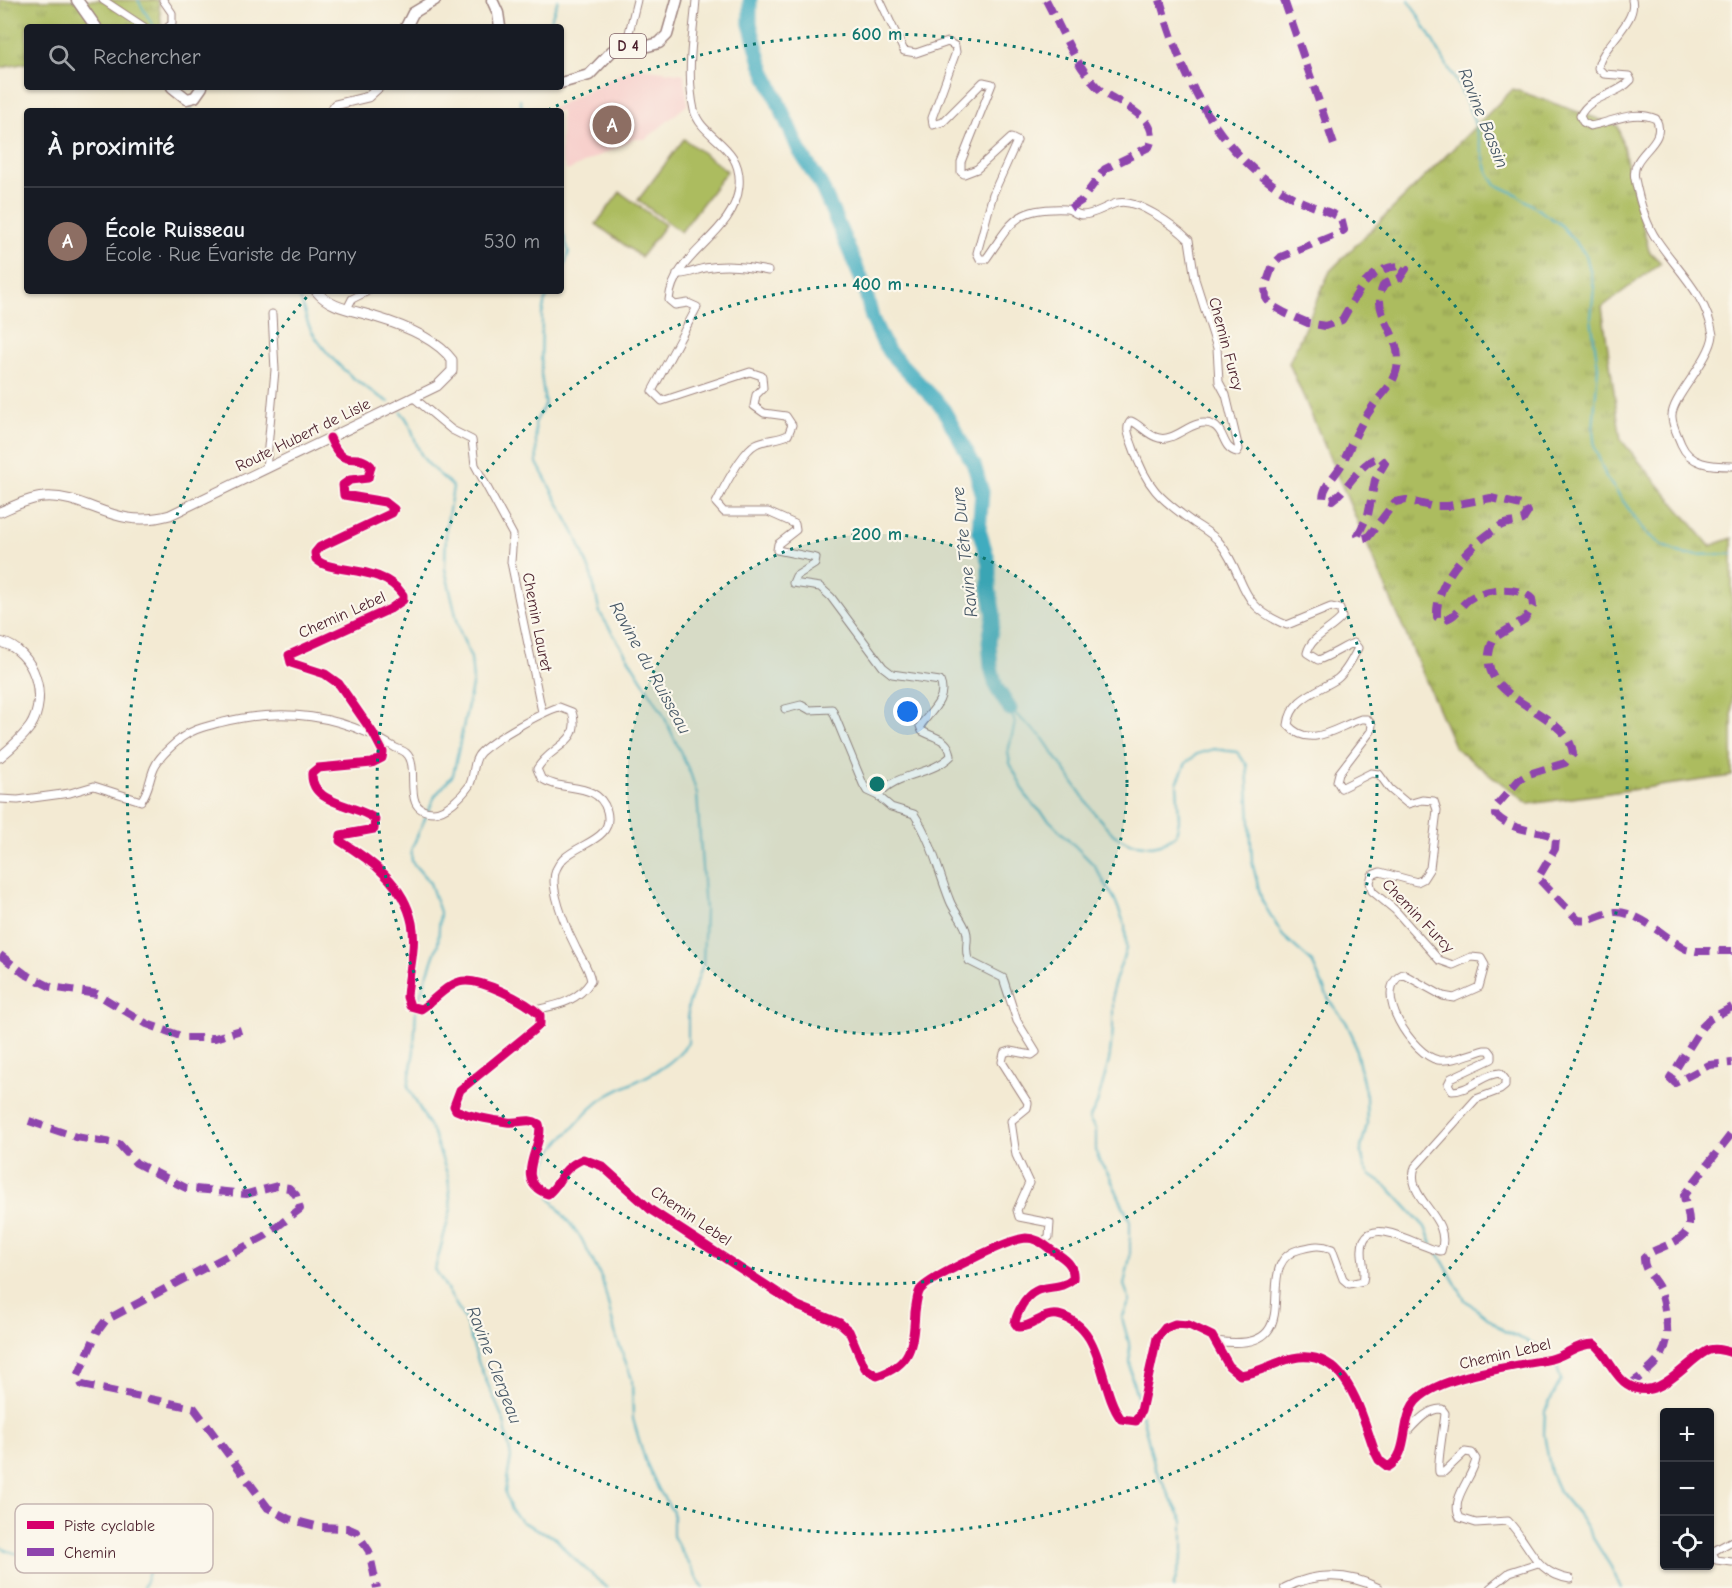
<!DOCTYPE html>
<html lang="fr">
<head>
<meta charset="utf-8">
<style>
  body { margin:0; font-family:"Comic Neue",sans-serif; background:#242831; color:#f1f3f6 }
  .controls { position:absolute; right:18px; bottom:18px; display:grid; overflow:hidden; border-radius:6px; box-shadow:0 2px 4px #0004 }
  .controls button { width:54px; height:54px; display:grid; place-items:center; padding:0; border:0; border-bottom:2px solid #363941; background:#171b24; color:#f1f3f6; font:30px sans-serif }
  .you { position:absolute; left:908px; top:712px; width:21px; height:21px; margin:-15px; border:4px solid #fff; border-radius:50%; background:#1a73e8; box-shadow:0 0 0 9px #1a73e833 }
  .badge { display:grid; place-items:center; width:39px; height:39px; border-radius:50%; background:#0f766e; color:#fff; font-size:20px; font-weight:700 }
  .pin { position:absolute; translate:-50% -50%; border:3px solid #fff; box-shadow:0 2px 6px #0006 }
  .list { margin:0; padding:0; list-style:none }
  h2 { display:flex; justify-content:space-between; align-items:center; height:78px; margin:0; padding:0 24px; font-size:26px }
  h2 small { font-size:20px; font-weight:400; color:#9ea1a6 }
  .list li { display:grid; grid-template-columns:39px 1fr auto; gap:18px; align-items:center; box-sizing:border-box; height:108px; padding:0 24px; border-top:2px solid #363941 }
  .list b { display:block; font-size:22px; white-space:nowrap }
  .list p { margin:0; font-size:20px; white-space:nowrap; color:#9ea1a6 }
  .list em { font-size:20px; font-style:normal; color:#9ea1a6 }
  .icon { flex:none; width:33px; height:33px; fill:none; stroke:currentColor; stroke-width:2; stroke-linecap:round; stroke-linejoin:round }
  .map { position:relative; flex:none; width:1732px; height:1588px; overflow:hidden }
  .search { position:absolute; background:#171b24; box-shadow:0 2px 4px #0004; left:24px; top:24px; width:540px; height:66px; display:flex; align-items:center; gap:15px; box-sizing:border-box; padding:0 21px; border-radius:6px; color:#9ea1a6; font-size:22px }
  .panel { position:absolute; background:#171b24; box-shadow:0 2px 4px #0004; left:24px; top:108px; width:540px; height:186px; border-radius:6px }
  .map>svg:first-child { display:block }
  .built { fill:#f7d0cc }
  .grass { fill:url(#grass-tufts); stroke:#7b6e45; stroke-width:1.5 }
  .pitch { fill:#acbc5f; stroke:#7b6e45; stroke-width:1.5 }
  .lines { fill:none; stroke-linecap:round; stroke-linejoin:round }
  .stream { stroke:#40acbf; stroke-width:2 }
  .river { stroke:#40acbf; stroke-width:15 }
  .minor-casing { stroke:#9e847f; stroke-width:9 }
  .tertiary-casing { stroke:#9e847f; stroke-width:10 }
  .secondary-casing { stroke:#9e847f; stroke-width:11 }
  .primary-casing { stroke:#9e847f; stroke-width:13 }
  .minor { stroke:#fff; stroke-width:7 }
  .tertiary { stroke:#fff; stroke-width:8 }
  .secondary { stroke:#fff; stroke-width:9 }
  .primary { stroke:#fff; stroke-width:10 }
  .quiet { stroke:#8e44ad; stroke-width:8; stroke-dasharray:15 8; stroke-linecap:butt }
  .cycleway-casing { stroke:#fbf7ec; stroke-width:13 }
  .cycleway { stroke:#d6006c; stroke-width:9 }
  .ring { fill:none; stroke:#0f766e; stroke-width:3; stroke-dasharray:3 6 }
  .labels { text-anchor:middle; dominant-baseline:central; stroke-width:4.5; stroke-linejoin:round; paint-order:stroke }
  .shield { fill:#fbf7ec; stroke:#7f6065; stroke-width:1.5 }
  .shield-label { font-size:15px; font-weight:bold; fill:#4a1f2b }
  .street-label { font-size:16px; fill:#4a1f2b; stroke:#fbf7ec }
  .water-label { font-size:18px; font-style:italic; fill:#465766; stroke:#fbf7ec }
  .key { fill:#fbf7ec; stroke:#c6b6b2; stroke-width:1.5 }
  .key-label { font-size:16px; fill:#4a1f2b }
  .centre { fill:#0f766e; stroke:#fbf7ec; stroke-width:3 }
  .ring-label { font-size:18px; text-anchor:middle; font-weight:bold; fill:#0f766e; stroke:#fbf7ec; stroke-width:4.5; stroke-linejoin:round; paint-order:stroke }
</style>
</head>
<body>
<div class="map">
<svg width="1732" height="1588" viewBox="0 0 1732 1588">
  <defs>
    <pattern id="grass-tufts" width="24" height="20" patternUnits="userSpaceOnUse" patternTransform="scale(1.5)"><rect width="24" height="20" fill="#acbc5f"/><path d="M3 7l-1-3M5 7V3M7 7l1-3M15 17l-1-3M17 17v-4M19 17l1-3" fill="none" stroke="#8e984f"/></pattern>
  </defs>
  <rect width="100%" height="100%" fill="#fbf7ec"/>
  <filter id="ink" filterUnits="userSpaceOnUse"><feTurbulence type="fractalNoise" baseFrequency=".0167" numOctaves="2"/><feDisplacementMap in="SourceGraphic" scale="12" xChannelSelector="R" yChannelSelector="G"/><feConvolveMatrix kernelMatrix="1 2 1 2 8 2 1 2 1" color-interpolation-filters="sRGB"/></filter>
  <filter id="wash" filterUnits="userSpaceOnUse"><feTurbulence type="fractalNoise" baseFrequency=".008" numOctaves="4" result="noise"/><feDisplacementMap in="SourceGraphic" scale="24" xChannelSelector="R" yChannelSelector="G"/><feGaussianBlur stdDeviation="1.35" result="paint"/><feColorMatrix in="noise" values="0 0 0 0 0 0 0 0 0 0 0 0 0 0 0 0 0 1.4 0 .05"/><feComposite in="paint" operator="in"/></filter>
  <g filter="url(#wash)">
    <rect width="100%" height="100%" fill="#f3ead3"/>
    <polygon class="built" points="634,67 684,74 688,104 646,139 634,139 567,171 561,158 561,111 547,111"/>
    <g class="grass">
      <polygon points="0,0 158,0 162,27 27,27 27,63 0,68"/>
      <polygon points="1513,89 1618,126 1649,251 1661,263 1602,307 1621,440 1710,546 1732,538 1732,776 1529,804 1455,748 1289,363 1330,271"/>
    </g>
    <g class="pitch">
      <polygon points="684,139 727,171 681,232 638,200"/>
      <polygon points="620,192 665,225 641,257 596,224"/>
    </g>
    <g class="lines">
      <g class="stream">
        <polyline points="138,0 154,27"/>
        <polyline points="1409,0 1459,86 1473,118 1487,170 1495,184 1516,194 1561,225 1586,255 1594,287 1591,318 1598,367 1593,430 1595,448 1606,477 1646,533 1663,546 1686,555 1732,554"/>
        <polyline points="548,27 558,0"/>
        <polyline points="187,87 188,88"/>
        <polyline points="520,100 523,111"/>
        <polyline points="191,108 192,111"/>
        <polyline points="561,228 569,252 561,278"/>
        <path d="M296 291C304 303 304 318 311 330 330 362 357 384 389 402"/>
        <path d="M401 412C414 425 413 441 422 456 430 469 442 475 453 487L446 528 445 569 460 632 471 658 473 681 453 775 435 796 411 850 412 862 430 883 440 912 438 944 416 1007 414 1050 408 1087 433 1133 448 1176 451 1209 435 1269 464 1318 479 1364 504 1421 511 1457 505 1492 511 1510 522 1522 556 1538 569 1554 607 1588"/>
        <polyline points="1010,709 1015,723 1008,752 1010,763 1028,799 1094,865 1115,900 1125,925 1126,949 1113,987 1113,1029 1109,1061 1097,1104 1089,1119 1096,1130 1096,1151 1099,1161 1109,1175 1130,1221 1130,1257 1124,1285 1130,1301 1122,1318 1129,1343 1131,1375 1140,1407"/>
        <polyline points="1012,711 1042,737 1095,814 1114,835 1129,843 1152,846 1161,844 1176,835 1179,821 1177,783 1186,763 1197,754 1214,749 1237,752 1247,765 1252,862 1262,901 1283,936 1312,962 1330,1002 1346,1022 1353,1037 1366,1096 1367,1124 1361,1148 1364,1166 1370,1175 1389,1188 1425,1227 1432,1244"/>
        <path d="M544 1182C544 1157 553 1147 570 1131 582 1118 592 1105 607 1096 636 1079 667 1073 688 1043V1006L703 964 705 911 697 794 691 775 662 712 600 613 591 574 576 536 537 463 535 423 545 404 541 374 542 314 545 300 553 291"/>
        <polyline points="550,1198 581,1238 602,1279 616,1336 632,1379 633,1419 645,1460 659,1490 673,1512 673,1536 703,1588"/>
        <polyline points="1438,1253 1465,1300 1504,1331 1541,1347"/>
        <polyline points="1556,1364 1561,1380 1545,1411 1544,1434 1551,1473 1559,1491 1578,1514 1611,1567 1621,1588"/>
        <polyline points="1142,1415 1155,1468 1183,1521 1183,1552 1173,1588"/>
        <path d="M0 1547C26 1563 54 1548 81 1545 95 1544 109 1546 122 1549 136 1552 145 1556 150 1570L143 1588"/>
      </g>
      <polyline class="river" points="750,0 750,24 761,63 799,150 821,185 864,285 872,318 882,340 889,352 942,407 974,465 982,492 979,530 989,563 989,588 994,615 989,641 991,667 996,687 1010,709"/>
    </g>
  </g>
  <g filter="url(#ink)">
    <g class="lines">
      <g class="minor-casing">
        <g id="minor">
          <polyline points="103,0 144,27"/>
          <polyline points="163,0 172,13 172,24 168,27"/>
          <path d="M696 0C693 36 686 74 694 110 701 139 743 144 739 186 735 235 673 253 669 300L675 305 688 303 697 307 652 391 662 401 750 372 762 376 763 388 756 395 754 406 764 413 786 416 792 425 788 435C778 440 766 439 756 444 742 451 723 489 716 503L724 512H768L795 524 796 530 778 544 777 550 816 558 815 564 796 576 793 583 820 587 831 597 883 667 892 674 940 681C948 699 930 712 920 726L922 731C936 739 949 738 951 756 931 776 895 772 878 796L891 807 914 814C932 841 938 871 950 901 954 911 962 919 966 930 970 940 963 949 969 961L1003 978 1017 1021 1036 1052 1032 1055 1010 1051 1004 1053 1002 1062 1028 1103 1027 1108 1011 1121 1016 1155 1029 1183 1017 1210 1019 1217 1050 1223 1049 1237 1042 1242"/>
          <path d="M880 0 904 51 916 53 948 42 955 46 956 52 932 118 933 125 943 122 983 82 992 84 961 162V172L964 174 977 169 1011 138 1017 141 993 194 977 253 980 259H986C1012 222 1015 207 1066 209 1072 209 1075 215 1082 215 1094 215 1106 206 1117 203 1137 198 1175 226 1189 240L1195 279 1217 348 1219 382 1226 395 1239 449 1237 452C1222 449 1225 430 1213 425 1193 416 1177 442 1159 438 1148 436 1141 425 1131 421 1124 428 1130 438 1133 447 1146 487 1160 499 1194 523 1203 529 1214 535 1220 543 1248 580 1236 605 1287 625L1331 607 1340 609 1342 617C1332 630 1311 636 1307 653L1318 660C1329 657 1348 644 1354 643L1358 648C1353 658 1346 672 1337 679 1317 692 1291 698 1288 725 1310 750 1336 727 1361 719H1367L1372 725 1371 731 1339 773 1337 781 1341 788 1371 773 1379 774 1390 789 1408 804 1422 800 1434 801 1437 810 1430 868 1423 879 1417 882 1380 872 1372 875 1370 882 1372 891 1395 910 1439 960 1453 965 1471 957 1481 958 1485 965 1479 987 1454 998 1443 996 1403 974C1370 990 1413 1055 1438 1060 1452 1062 1470 1054 1484 1050H1489L1492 1054V1059L1451 1078 1448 1084 1452 1091C1470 1091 1482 1074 1500 1073L1505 1079V1086L1500 1090 1476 1099 1415 1167C1404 1200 1453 1216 1441 1251 1425 1251 1376 1216 1364 1240 1358 1253 1367 1268 1363 1281L1349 1284 1343 1279 1332 1249C1320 1244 1313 1246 1301 1249 1245 1262 1317 1356 1216 1341"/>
          <path d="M1632 0C1638 22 1601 46 1598 68L1604 74 1629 76 1631 80C1617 96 1590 95 1580 116L1583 122 1590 126C1613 122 1633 109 1656 119 1669 144 1629 153 1635 179 1639 199 1645 223 1657 240 1678 271 1707 296 1713 335 1711 360 1670 399 1672 417 1672 425 1678 436 1681 444 1690 465 1711 466 1732 466"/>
          <polyline points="626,45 637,0"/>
          <path d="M677 274C688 275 695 270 705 268 727 264 747 267 768 271"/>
          <polyline points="347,309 352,299 368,291"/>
          <polyline points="414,398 452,430 472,440 475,465 513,535 511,562 542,712"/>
          <path d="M330 438C345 473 354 449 371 466L368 478 350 480 343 485 344 495 385 502 394 509 392 513 320 547 315 553 316 559C331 575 381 563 403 595V600L390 609 289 655 291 663 325 674 339 684 373 733 383 752 382 758 372 763 318 768 312 773C310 805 357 804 375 819L374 829 341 835 340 841C371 860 404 884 412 923 417 947 408 974 407 997L410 1006 421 1009C434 1001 445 986 459 982 478 976 527 1002 540 1015V1024L536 1028 460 1090 454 1106 456 1110C472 1117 490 1120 507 1122 519 1124 528 1117 539 1124 546 1143 510 1181 548 1194 563 1182 558 1170 583 1159L602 1166 651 1210 798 1306 840 1323 849 1331 865 1368 877 1376C912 1365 913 1345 915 1312 916 1305 917 1295 920 1290 929 1278 1009 1239 1026 1238 1035 1238 1043 1243 1050 1249 1062 1257 1075 1263 1073 1279 1056 1294 1037 1279 1022 1305 1019 1311 1016 1316 1015 1323L1018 1327C1033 1328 1043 1312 1058 1315 1105 1326 1098 1388 1121 1419L1136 1421 1141 1411 1157 1338 1165 1328 1175 1324 1189 1325 1212 1336 1229 1366 1240 1375C1260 1373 1274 1362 1293 1358 1347 1347 1361 1414 1375 1452L1379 1460 1388 1467C1409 1455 1401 1424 1413 1405 1431 1376 1518 1366 1551 1359 1566 1355 1577 1344 1594 1344 1608 1355 1613 1375 1627 1384 1657 1404 1683 1365 1705 1352 1713 1347 1723 1350 1732 1353"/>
          <polyline points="266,469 275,370 272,314"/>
          <polyline points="785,709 801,705 810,710 832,709 863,784 867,791 878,796"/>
          <path d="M0 799 18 800 70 793 94 786 141 801C149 791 149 780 154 768 159 756 172 746 181 738 193 729 205 727 219 723 281 707 339 713 394 747 397 749 403 750 406 753 422 767 399 812 433 812 446 812 462 796 469 786 475 776 472 760 481 752 496 738 540 713 559 707L572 712C583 744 550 745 537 769L541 778C561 793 598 780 607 811 617 849 553 841 554 882 555 901 567 931 576 948 582 960 589 968 591 981 577 1002 558 1005 535 1010"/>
          <path d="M1405 1434C1415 1424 1427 1408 1442 1409L1445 1413C1444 1427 1437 1462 1439 1472H1444L1465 1452 1472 1453 1476 1459C1473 1478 1449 1499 1460 1518L1476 1523 1508 1521C1531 1545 1534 1573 1570 1579"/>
          <polyline points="1732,1541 1712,1552 1716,1560 1732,1562"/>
          <polyline points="1490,1588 1510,1572 1538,1563"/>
        </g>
      </g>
      <g class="tertiary-casing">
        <path id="tertiary" d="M1285 1588C1315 1572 1349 1573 1378 1588"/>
      </g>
      <g class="secondary-casing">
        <g id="secondary">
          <polyline points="332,111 335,105 368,97 379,87"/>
          <path d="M0 512C14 506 29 498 44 497 89 494 113 531 170 515L437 386 452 371V360C436 338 402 325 375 317 354 310 331 309 316 291"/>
          <path d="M0 642C35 650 49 698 30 727 22 738 11 748 0 757"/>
        </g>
      </g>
      <g class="primary-casing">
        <g id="primary">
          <polyline points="77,0 96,27"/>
          <polyline points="492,0 498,13 500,27"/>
          <polyline points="406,27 413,13 435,0"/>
          <polyline points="561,83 589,75 612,51 626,45 648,46 659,43 667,35 677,0"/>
          <polyline points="172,87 187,99 195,97 202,87"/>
        </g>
      </g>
      <use href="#minor" class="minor"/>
      <use href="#tertiary" class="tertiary"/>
      <use href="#secondary" class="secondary"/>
      <use href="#primary" class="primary"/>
      <g class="quiet">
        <path d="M1046 0C1061 28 1075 64 1097 87 1114 104 1164 116 1149 147L1105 169 1081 201 1069 209"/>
        <path d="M1160 0C1183 78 1214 149 1287 194 1303 204 1324 209 1341 218L1344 230 1340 233 1281 257 1273 265 1265 287 1266 298 1271 305 1285 313 1308 323 1325 326 1342 320C1357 295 1366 266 1403 266L1406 269 1400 278 1384 284C1367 316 1409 336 1395 375 1390 389 1378 397 1371 409 1359 425 1352 444 1343 462 1337 475 1324 483 1323 498L1332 500C1348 490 1360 461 1380 457L1385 463 1375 480 1368 515 1358 535 1360 539 1368 537 1395 502 1406 500 1430 506H1448L1491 498 1525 506 1528 512 1523 520C1515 523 1507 522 1500 526 1471 544 1435 580 1437 617L1442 620C1456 618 1458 608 1468 600 1483 588 1519 585 1532 599L1533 606 1525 619 1494 638C1464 701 1569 707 1573 754L1565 763 1529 774 1519 780 1497 805 1496 815C1516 835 1543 828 1556 839L1555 849 1538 878 1578 920C1591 923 1602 913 1615 912 1639 911 1665 938 1686 949L1696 951H1732"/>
        <polyline points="1284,0 1335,148"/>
        <polyline points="0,955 25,974 51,987 97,994 147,1024 186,1038 215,1038 241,1030"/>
        <polyline points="1732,1007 1710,1019 1702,1027 1670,1078 1675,1083 1709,1065 1732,1063"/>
        <polyline points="29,1121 76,1137 119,1144 136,1163 186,1188 247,1194 277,1186 289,1188 296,1195 300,1209 265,1236 106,1320 97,1332 78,1376 82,1385 194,1408 268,1508 289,1519 320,1527 347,1528 356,1532 369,1551 377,1588"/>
        <path d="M1628 1386C1656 1365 1672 1355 1666 1318 1665 1307 1663 1295 1658 1286 1652 1275 1643 1270 1644 1257 1656 1246 1687 1244 1689 1224 1690 1215 1685 1205 1684 1195L1732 1133"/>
      </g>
      <g class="cycleway-casing">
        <path id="cycleway" d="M330 438C345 473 354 449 371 466L368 478 350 480 343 485 344 495 385 502 394 509 392 513 320 547 315 553 316 559C331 575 381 563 403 595V600L390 609 289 655 291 663 325 674 339 684 373 733 383 752 382 758 372 763 318 768 312 773C310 805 357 804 375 819L374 829 341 835 340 841C371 860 404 884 412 923 417 947 408 974 407 997L410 1006 421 1009C434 1001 445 986 459 982 478 976 527 1002 540 1015V1024L536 1028 460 1090 454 1106 456 1110C472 1117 490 1120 507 1122 519 1124 528 1117 539 1124 546 1143 510 1181 548 1194 563 1182 558 1170 583 1159L602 1166 651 1210 798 1306 840 1323 849 1331 865 1368 877 1376C912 1365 913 1345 915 1312 916 1305 917 1295 920 1290 929 1278 1009 1239 1026 1238 1035 1238 1043 1243 1050 1249 1062 1257 1075 1263 1073 1279 1056 1294 1037 1279 1022 1305 1019 1311 1016 1316 1015 1323L1018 1327C1033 1328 1043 1312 1058 1315 1105 1326 1098 1388 1121 1419L1136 1421 1141 1411 1157 1338 1165 1328 1175 1324 1189 1325 1212 1336 1229 1366 1240 1375C1260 1373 1274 1362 1293 1358 1347 1347 1361 1414 1375 1452L1379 1460 1388 1467C1409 1455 1401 1424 1413 1405 1431 1376 1518 1366 1551 1359 1566 1355 1577 1344 1594 1344 1608 1355 1613 1375 1627 1384 1657 1404 1683 1365 1705 1352 1713 1347 1723 1350 1732 1353"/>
      </g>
      <use href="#cycleway" class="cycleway"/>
    </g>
  </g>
  <circle cx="877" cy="784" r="250" fill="#0f766e" fill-opacity=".12"/>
  <g class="ring">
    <circle cx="877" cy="784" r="250"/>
    <circle cx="877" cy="784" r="500"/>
    <path d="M548 110A750 750 0 1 1 311 292"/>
  </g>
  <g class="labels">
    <rect class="shield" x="610" y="34" width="36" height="24" rx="4.5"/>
    <g class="shield-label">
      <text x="628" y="46">D 4</text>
    </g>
    <g class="street-label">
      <text transform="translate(1226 344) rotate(75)">Chemin Furcy</text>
      <text transform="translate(303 435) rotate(-26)">Route Hubert de Lisle</text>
      <text transform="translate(342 615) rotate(-24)">Chemin Lebel</text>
      <text transform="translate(537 622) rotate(79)">Chemin Lauret</text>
      <text transform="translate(1418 916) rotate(46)">Chemin Furcy</text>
      <text transform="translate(691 1216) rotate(34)">Chemin Lebel</text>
      <text transform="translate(1505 1354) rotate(-13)">Chemin Lebel</text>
    </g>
    <g class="water-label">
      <text transform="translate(1483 118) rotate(68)">Ravine Bassin</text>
      <text transform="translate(965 552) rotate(-96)">Ravine Tête Dure</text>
      <text transform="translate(650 668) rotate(61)">Ravine du Ruisseau</text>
      <text transform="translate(494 1365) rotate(69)">Ravine Clergeau</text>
    </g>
  </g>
  <rect x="15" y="1504" width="198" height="69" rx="9" class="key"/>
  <rect x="27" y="1521" width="27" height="8" fill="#d6006c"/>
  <rect x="27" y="1548" width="27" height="8" fill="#8e44ad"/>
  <g class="key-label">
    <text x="64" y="1531">Piste cyclable</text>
    <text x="64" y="1558">Chemin</text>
  </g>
  <circle cx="877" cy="784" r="9" class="centre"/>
  <g class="ring-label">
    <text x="877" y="40">600 m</text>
    <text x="877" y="290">400 m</text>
    <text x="877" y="540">200 m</text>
  </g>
</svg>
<div class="controls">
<button>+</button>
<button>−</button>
<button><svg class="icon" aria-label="locate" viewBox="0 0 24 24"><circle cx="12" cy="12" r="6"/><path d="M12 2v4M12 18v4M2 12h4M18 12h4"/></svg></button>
</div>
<div class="you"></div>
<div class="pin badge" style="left:612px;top:125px;background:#8d6e63">A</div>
<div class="search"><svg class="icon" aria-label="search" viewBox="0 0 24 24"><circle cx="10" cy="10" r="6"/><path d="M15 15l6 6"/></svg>Rechercher</div>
<section class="panel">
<h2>À proximité<small></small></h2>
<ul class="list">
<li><span class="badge" style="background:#8d6e63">A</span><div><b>École Ruisseau</b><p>École · Rue Évariste de Parny</p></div><em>530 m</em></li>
</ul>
</section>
</div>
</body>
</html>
